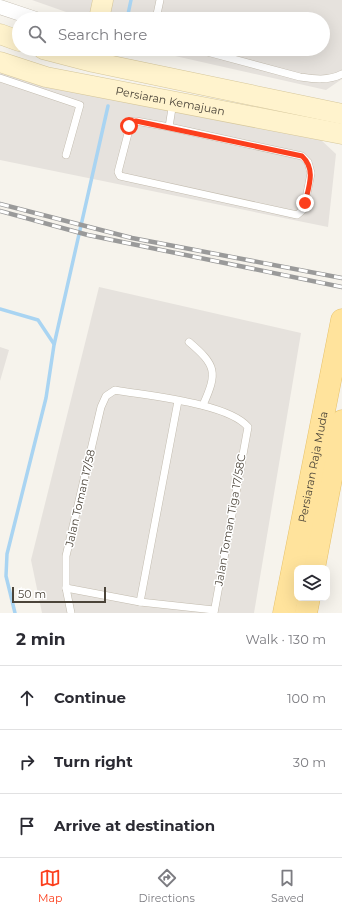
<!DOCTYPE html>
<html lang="en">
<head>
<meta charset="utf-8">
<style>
  body { margin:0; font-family:Montserrat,sans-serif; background:#f2f2f3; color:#2b2b33 }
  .controls { position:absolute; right:12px; bottom:12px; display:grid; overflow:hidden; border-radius:8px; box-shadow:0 4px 16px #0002 }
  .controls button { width:36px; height:36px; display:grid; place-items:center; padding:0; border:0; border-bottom:1px solid #e1e1e2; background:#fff; color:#2b2b33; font:20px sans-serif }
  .scale { position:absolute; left:12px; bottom:10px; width:94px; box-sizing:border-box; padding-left:4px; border:2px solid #4b4439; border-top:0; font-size:11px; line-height:14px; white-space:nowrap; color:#4b4439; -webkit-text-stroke:3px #fff; paint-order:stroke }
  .stop { position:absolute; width:12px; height:12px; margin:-9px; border:3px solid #fc3f1d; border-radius:50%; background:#fff }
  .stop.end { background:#fc3f1d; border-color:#fff; box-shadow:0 1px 4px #0008 }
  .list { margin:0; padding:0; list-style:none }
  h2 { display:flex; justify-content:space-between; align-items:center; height:52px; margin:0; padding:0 16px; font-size:17px }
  h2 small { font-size:13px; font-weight:400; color:#7c7c81 }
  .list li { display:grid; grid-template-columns:26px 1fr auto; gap:12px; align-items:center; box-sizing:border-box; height:64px; padding:0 16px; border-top:1px solid #e1e1e2 }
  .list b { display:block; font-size:15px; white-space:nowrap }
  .list em { font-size:13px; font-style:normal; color:#7c7c81 }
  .icon { flex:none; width:22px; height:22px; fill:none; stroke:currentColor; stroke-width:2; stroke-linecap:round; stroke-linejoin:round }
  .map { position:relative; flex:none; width:342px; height:613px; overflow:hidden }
  .search { position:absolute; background:#fff; box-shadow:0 4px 16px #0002; left:12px; right:12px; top:12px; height:44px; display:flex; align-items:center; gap:10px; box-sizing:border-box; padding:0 14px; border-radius:22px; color:#7c7c81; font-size:15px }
  .sheet { height:244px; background:#fff }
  nav { display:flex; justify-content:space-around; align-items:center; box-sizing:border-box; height:56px; border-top:1px solid #e1e1e2; background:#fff; font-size:11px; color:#7c7c81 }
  nav a { display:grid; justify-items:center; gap:2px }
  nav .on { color:#fc3f1d }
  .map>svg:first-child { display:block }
  .industrial { fill:#e6e2dd }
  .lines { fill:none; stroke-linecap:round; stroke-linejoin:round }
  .stream { stroke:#a9d4f2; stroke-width:3.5 }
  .lane-casing { stroke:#c2bbae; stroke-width:8 }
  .street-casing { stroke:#c2bbae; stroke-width:15 }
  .secondary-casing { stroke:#d6c79b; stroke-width:21 }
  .primary-casing { stroke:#e6c16a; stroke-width:23 }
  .lane { stroke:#fff; stroke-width:7 }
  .street { stroke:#fff; stroke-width:14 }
  .secondary { stroke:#fff3cd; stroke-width:20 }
  .primary { stroke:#ffe39c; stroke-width:22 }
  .rail-casing { stroke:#9a9a9a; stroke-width:4.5 }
  .rail { stroke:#fff; stroke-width:3; stroke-dasharray:9; stroke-linecap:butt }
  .route { stroke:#fc3f1d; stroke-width:5 }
  .labels { text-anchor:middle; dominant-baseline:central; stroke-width:3; stroke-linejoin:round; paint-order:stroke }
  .street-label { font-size:11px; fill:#4b4439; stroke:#fff }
</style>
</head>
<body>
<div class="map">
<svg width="342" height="613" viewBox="0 0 342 613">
  <rect width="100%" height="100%" fill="#f6f3ec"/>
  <g class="industrial">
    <polygon points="32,0 342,0 342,79 326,90 144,49 323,49 323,19 86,19"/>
    <polygon points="0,70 320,139 336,154 328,227 0,160"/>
    <polygon points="99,287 301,333 254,613 42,613 31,560"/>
    <polygon points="0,347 9,350 0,381"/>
  </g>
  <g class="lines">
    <g class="stream">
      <polyline points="127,19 131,0"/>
      <polyline points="119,52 120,49"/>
      <polyline points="0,309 38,320 54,344"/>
      <polyline points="15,613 6,576 7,554 46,398 54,345 108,106"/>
    </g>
    <g class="lane-casing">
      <g id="lane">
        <polyline points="156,19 160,0"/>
        <path d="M196 49 300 77C314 79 328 81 342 74"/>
        <polyline points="0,78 80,105 66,155"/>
        <polyline points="169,127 302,156 308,162 311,173 304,209 297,215 120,176 118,172 131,122 136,121 169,127 173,102"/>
        <path d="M189 342C216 365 218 372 203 405"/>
        <polyline points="66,588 140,602 214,610"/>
        <polyline points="140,602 178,401"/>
        <path d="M71 613 66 588V556L101 407 106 396 115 390C148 396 228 403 248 427L214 613"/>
      </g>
    </g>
    <g class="street-casing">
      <polyline id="street" points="0,7 36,19"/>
    </g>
    <g class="secondary-casing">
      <g id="secondary">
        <polyline points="99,19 103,0"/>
        <polyline points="0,34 19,41"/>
        <polyline points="43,49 93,62 342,114"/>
        <path id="s1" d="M0 62 46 77 342 134"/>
      </g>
    </g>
    <g class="primary-casing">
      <g id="primary">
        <polyline points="314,568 342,421"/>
        <path id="s2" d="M284 613 342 320"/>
        <polyline points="306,613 309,598"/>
      </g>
    </g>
    <use href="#lane" class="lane"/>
    <use href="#street" class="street"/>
    <use href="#secondary" class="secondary"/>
    <use href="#primary" class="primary"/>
    <g class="rail-casing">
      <g id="rail">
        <polyline points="0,204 132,238 342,278"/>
        <polyline points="0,211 88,235 342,287"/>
      </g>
    </g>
    <use href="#rail" class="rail"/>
  </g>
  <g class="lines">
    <path class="route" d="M129 126 131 122 136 121 302 156C316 169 309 186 305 203"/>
  </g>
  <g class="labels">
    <g class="street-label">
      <text stroke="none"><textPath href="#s1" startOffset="175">Persiaran Kemajuan</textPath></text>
      <text stroke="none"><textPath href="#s2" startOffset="149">Persiaran Raja Muda</textPath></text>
      <text transform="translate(80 498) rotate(-77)">Jalan Toman 17/58</text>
      <text transform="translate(230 520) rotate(-80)">Jalan Toman Tiga 17/58C</text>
    </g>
  </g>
</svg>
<div class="controls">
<button><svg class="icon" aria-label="layers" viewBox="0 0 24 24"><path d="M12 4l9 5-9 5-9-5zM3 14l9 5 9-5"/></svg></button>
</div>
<div class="scale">50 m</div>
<div class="stop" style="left:129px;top:126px"></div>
<div class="stop end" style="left:305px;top:203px"></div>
<div class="search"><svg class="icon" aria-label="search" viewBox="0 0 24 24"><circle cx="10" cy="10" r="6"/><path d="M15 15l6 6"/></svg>Search here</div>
</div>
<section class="sheet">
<h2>2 min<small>Walk · 130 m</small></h2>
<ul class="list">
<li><svg class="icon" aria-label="ahead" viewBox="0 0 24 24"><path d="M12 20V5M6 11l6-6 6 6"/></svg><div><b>Continue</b></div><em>100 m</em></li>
<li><svg class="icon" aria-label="right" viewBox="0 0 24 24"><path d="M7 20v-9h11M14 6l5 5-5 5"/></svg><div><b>Turn right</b></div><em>30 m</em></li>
<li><svg class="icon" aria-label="arrive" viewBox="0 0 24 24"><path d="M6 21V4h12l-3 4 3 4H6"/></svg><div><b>Arrive at destination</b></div></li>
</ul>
</section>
<nav>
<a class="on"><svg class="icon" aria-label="map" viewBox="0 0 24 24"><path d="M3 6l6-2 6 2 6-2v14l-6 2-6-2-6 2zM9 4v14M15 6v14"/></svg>Map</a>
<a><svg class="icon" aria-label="directions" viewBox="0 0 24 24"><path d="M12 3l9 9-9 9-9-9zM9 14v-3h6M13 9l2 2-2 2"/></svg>Directions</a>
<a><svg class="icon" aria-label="saved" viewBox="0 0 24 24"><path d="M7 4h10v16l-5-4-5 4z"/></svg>Saved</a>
</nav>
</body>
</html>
